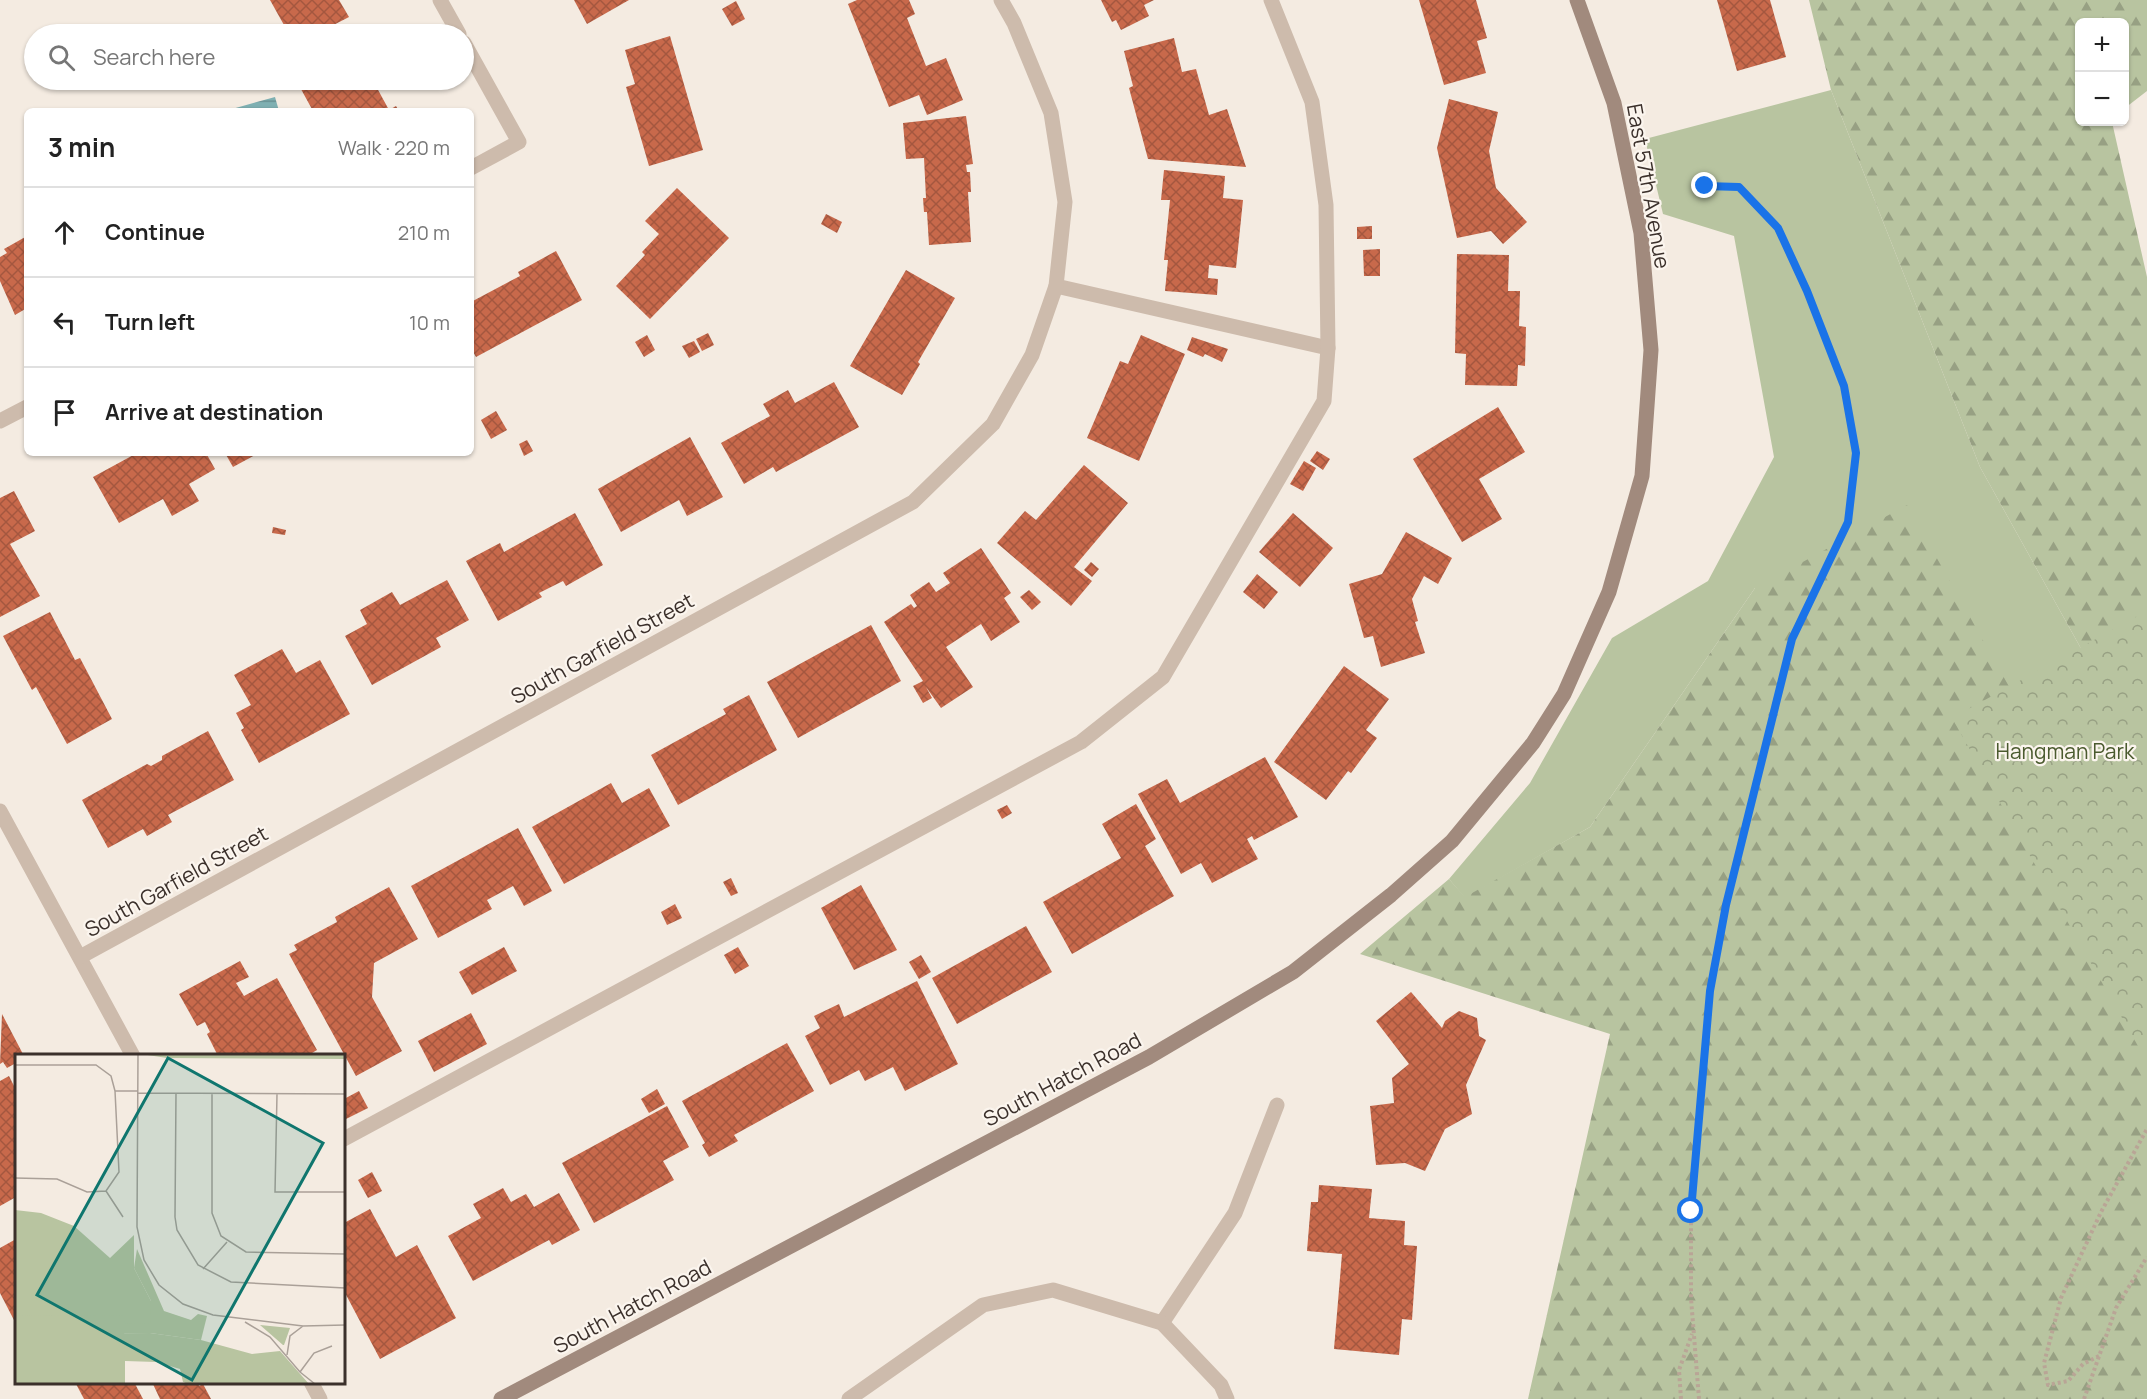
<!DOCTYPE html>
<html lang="en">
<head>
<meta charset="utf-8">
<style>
  body { margin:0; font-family:Manrope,sans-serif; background:#f2f2f2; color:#222 }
  .controls { position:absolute; right:18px; top:18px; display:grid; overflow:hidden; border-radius:9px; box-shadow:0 2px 4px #0004 }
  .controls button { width:54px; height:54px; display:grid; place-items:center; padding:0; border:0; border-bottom:2px solid #e0e0e0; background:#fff; color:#222; font:30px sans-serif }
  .stop { position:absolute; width:18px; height:18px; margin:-14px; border:4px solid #1a73e8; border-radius:50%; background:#fff }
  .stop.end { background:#1a73e8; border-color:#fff; box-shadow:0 2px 6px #0008 }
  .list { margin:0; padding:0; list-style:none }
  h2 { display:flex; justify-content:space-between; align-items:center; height:78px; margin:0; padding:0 24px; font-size:26px }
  h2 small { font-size:20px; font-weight:400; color:#767676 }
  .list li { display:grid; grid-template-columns:39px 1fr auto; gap:18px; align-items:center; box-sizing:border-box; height:90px; padding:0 24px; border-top:2px solid #e0e0e0 }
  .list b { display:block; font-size:22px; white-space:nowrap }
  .list em { font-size:20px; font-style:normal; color:#767676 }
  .icon { flex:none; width:33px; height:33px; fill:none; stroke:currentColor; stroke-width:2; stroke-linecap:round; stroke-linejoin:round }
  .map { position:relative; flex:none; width:2147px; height:1399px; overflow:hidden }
  .search { position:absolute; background:#fff; box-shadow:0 2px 4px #0004; left:24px; top:24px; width:450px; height:66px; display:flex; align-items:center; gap:15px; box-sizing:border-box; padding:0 21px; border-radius:33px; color:#767676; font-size:22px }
  .panel { position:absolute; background:#fff; box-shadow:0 2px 4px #0004; left:24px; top:108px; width:450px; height:348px; border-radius:9px }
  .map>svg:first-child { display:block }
  .green { fill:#b8c4a0 }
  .forest { fill:url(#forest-firs) }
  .park { fill:url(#park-crowns) }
  .water { fill:url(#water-rules) }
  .building { fill:url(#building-cross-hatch) }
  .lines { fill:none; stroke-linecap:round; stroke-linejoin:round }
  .path { stroke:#b9a596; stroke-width:4; stroke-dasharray:3 3; stroke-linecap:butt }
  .service { stroke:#cdbbac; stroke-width:15 }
  .minor { stroke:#cdbbac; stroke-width:15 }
  .secondary { stroke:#a18a7d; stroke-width:15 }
  .route { stroke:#1a73e8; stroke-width:8 }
  .labels { text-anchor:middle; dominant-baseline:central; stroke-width:4.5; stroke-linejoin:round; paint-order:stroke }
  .street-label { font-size:21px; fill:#3b302b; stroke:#fbf5ee }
  .park-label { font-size:21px; fill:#4a5a2e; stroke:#fbf5ee }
  .inset-road { fill:none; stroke:#aaa098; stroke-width:1.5 }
  .view { fill:#0f766e; fill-opacity:0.15; stroke:#0f766e; stroke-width:3 }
  .inset-edge { fill:none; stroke:#3b302b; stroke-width:3 }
</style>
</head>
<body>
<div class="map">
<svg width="2147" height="1399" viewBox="0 0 2147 1399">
  <defs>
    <pattern id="forest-firs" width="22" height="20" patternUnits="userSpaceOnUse" patternTransform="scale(1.5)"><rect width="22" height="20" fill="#b8c4a0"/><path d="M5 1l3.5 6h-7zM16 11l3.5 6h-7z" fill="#97a083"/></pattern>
    <pattern id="park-crowns" width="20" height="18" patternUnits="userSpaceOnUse" patternTransform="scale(1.5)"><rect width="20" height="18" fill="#b8c4a0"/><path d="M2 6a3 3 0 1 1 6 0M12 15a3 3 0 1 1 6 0" fill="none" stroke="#97a083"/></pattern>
    <pattern id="water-rules" width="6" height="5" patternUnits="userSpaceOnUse" patternTransform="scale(1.5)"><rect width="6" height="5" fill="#7fb0b2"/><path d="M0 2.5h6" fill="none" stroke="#699091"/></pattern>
    <pattern id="building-cross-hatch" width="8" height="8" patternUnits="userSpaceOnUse" patternTransform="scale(1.5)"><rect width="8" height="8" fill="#c8694b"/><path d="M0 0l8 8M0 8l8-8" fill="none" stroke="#a4573f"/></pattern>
  </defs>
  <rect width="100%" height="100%" fill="#f4ebe1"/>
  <polygon class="green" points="1831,90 1980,467 2147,767 1755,588 1590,827 1465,898 1449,879 1530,783 1612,638 1708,581 1774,457 1734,236 1663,214 1645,139"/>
  <g class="forest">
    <polygon points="1809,0 2147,0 2147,91 2125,108 2124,22 2080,22 2080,122 2112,122 2147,277 2147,767 1980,467 1831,90"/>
    <polygon points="1907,505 2147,932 2147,1399 1528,1399 1610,1034 1360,954 1449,879 1465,897 1590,827 1755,588"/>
  </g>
  <polygon class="park" points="2147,611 2147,1062 1952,718"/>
  <polygon class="water" points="275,97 279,111 232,111 232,109"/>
  <g class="building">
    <polygon points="270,0 339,0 349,17 316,34 289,34"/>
    <polygon points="574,0 629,0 587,24"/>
    <polygon points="857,0 909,0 915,14 907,18 926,66 946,58 963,100 927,115 919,95 889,107 848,4"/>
    <polygon points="1101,0 1154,0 1144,5 1149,16 1121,30 1116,20 1112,22"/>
    <polygon points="1419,0 1476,0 1487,38 1477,41 1486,73 1444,85"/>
    <polygon points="1717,0 1770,0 1786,57 1737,71"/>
    <polygon points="736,1 745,19 732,26 722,9"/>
    <polygon points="670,36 703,150 649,166 626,87 635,84 625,50"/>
    <polygon points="1174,38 1182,72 1196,69 1209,115 1227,109 1246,167 1148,159 1129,88 1133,86 1124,51"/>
    <polygon points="296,80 384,80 386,83 377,88 389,110 396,106 399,111 313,111"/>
    <polygon points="1449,99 1498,112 1489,151 1496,188 1527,222 1503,244 1491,231 1457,238 1437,148"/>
    <polygon points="966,116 973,164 966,165 967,172 970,172 971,192 968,192 971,242 929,245 927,212 924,212 923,198 926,198 924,158 906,159 903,123"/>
    <polygon points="1164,170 1225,176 1223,198 1243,200 1236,268 1209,265 1208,278 1218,279 1217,295 1165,291 1168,260 1164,260 1170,200 1161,200"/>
    <polygon points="677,188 729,238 650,319 616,286 645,255 642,252 659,234 645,221"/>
    <polygon points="826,214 842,222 837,233 821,224"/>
    <polygon points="1372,226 1372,239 1357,239 1357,227"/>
    <polygon points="27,236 27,308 15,315 0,281 0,257 7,253 4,249"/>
    <polygon points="1380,249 1380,276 1364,276 1363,250"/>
    <polygon points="556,251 582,300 476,357 471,348 471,302 520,276 518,272"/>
    <polygon points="1457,254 1509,255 1508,291 1520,291 1519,326 1526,327 1525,366 1518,365 1517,386 1465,385 1466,354 1455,353"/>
    <polygon points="906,270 955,298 918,362 920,364 902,395 850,366"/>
    <polygon points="708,333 714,345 702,351 696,339"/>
    <polygon points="647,335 655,350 644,357 635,342"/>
    <polygon points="1141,335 1185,354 1139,461 1087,438 1120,361 1128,364"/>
    <polygon points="1192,337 1228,349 1222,362 1205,354 1203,357 1187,350"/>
    <polygon points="694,341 700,352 689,358 682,346"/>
    <polygon points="834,382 859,427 776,472 773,467 744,484 721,443 770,416 763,404 788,390 795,403"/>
    <polygon points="1498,407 1525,452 1479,479 1502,519 1462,542 1413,459"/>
    <polygon points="496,411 507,430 491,439 481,420"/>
    <polygon points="690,437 723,497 687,516 679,500 621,532 598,489"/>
    <polygon points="527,440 533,451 524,456 519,444"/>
    <polygon points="1317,451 1330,459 1323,470 1310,461"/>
    <polygon points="137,453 206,453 215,469 189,484 199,501 172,516 163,499 119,523 93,477"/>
    <polygon points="225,453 259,453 233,467"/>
    <polygon points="1304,461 1316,468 1303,491 1290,484"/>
    <polygon points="1084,465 1128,503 1074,567 1092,581 1071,606 997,543 1025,511 1036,520"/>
    <polygon points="14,491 35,531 10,544 40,596 0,617 0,498"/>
    <polygon points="575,513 603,565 566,586 563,581 539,593 542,597 498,621 466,561 500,543 504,552"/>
    <polygon points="1293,513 1333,548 1300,587 1259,552"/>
    <polygon points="273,527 286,530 285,535 272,533"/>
    <polygon points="1406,532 1452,558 1438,584 1424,576 1412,599 1418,621 1415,622 1425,653 1381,667 1373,636 1364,638 1349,584 1382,574"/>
    <polygon points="981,548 1011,593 1004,598 1020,622 991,641 981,624 946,647 973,687 941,708 926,687 932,698 923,703 913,686 923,681 884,622 911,604 914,608 917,606 910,595 929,582 936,592 950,583 943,573"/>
    <polygon points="1091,562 1099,569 1092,577 1084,570"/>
    <polygon points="1257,574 1278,592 1264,609 1243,592"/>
    <polygon points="447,580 469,620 436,638 441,647 372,685 345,636 367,624 360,610 392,592 400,605"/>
    <polygon points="1029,590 1041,602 1032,610 1020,597"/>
    <polygon points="50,612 75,660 80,658 112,719 67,744 36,687 32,690 3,636"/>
    <polygon points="871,625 901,681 798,738 767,682"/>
    <polygon points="282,649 296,673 320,660 350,714 259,763 241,730 244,728 236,713 251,705 234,675"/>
    <polygon points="1344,666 1389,699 1366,730 1377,738 1351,773 1348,771 1326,800 1274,762"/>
    <polygon points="749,695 777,750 678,805 651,755 726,714 723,709"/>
    <polygon points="208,731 234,780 168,815 172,822 147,836 143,829 108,848 82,800 147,764 151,766 162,760 162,756"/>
    <polygon points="1265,757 1298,817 1254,840 1252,836 1247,839 1258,859 1212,883 1201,863 1181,874 1138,794 1167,779 1180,803"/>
    <polygon points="611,783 622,803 649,788 670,826 564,884 532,827"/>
    <polygon points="1136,804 1156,839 1145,846 1174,896 1072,954 1043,902 1121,858 1102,824"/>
    <polygon points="1007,805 1012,813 1002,819 997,810"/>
    <polygon points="518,828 552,891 524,906 513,886 487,900 492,909 438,938 411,886"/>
    <polygon points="731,878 738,893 731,896 723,882"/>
    <polygon points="861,885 897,950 854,970 821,908"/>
    <polygon points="389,887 418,939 374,963 372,997 402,1051 356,1076 289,954 297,950 294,945 337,922 335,917"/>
    <polygon points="675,904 682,918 667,925 661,912"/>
    <polygon points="1026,926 1052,972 957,1024 932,978"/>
    <polygon points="504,947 517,971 472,995 459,972"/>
    <polygon points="738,947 749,966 735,974 724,955"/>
    <polygon points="921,955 931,972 919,979 909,962"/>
    <polygon points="240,961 249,977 236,983 244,996 277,978 317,1050 307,1056 218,1056 207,1034 210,1032 205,1022 197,1026 179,994"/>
    <polygon points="917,981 958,1064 905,1091 893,1067 865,1081 859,1070 830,1085 805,1036 820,1028 814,1016 839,1004 844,1017"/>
    <polygon points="1411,992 1442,1028 1445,1021 1459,1011 1477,1018 1479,1036 1486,1040 1466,1085 1472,1114 1445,1129 1425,1171 1405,1163 1376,1165 1370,1106 1394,1103 1392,1078 1409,1064 1376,1021"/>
    <polygon points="471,1013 487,1044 434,1072 418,1041"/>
    <polygon points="2,1014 24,1056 16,1056 16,1063 7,1068 3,1062 0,1064"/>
    <polygon points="787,1043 814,1091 734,1135 738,1141 709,1157 702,1145 705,1143 682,1101"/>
    <polygon points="9,1076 16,1090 16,1197 0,1206 0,1081"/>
    <polygon points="657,1089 665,1104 649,1113 641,1099"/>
    <polygon points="359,1091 368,1108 344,1120 344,1099"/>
    <polygon points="667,1106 689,1147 663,1161 674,1180 594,1223 562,1163"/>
    <polygon points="372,1172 382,1191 368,1198 358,1180"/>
    <polygon points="1319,1185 1372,1189 1369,1218 1405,1221 1404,1245 1417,1246 1412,1320 1402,1319 1399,1355 1334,1349 1342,1254 1307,1251 1311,1202 1318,1202"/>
    <polygon points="503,1188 511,1202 526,1194 534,1207 559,1193 580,1230 552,1245 549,1240 473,1281 448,1236 481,1218 473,1204"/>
    <polygon points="370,1209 396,1257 417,1245 456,1318 380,1359 344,1291 344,1223"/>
    <polygon points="16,1239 16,1324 0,1293 0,1248"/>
    <polygon points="75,1382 134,1382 143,1399 84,1399"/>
    <polygon points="152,1382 198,1382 199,1386 203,1384 211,1399 160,1399"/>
  </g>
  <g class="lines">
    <g class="path">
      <polyline points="2099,1356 2083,1364 2068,1381 2048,1385 2044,1363 2061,1298 2101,1212 2147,1129"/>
      <polyline points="1681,1399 1679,1370 1692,1334"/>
      <polyline points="1699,1399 1691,1298 1691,1211 1710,991 1726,905 1754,798 1774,704 1792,639 1848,522 1856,453 1844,386 1807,291 1778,228 1739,187 1705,186"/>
      <polyline points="2084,1399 2116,1308 2147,1257"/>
    </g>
    <g class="service">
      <polyline points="1056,286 1328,348"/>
      <polyline points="344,1139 1081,742 1163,677 1324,401 1328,348 1326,205 1312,102 1271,0"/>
    </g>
    <g class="minor">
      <polyline points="440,0 459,34"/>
      <polyline points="464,43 519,142 471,168"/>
      <polyline points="0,421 27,407"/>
      <polyline points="0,811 133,1056"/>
      <polyline points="80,957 913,502 993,424 1032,355 1056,286 1065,202 1051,113 1014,23 1001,0"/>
      <polyline points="1162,1323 1235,1213 1277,1105"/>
      <polyline points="311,1382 320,1399"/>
      <polyline points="849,1399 983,1305 1053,1290 1162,1323 1221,1385 1227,1399"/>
    </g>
    <polyline class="secondary" points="501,1399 1149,1057 1293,972 1391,895 1452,841 1533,743 1564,694 1609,592 1642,476 1651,350 1641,233 1614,103 1577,0"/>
  </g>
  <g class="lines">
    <polyline class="route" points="1691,1211 1710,991 1726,905 1792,639 1848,522 1856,453 1844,386 1807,291 1778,228 1739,187 1705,186"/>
  </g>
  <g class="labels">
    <g class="street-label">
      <text transform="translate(1649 186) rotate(80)">East 57th Avenue</text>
      <text transform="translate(602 648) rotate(-29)">South Garfield Street</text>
      <text transform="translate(176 881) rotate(-29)">South Garfield Street</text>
      <text transform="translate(1062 1079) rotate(-28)">South Hatch Road</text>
      <text transform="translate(632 1306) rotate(-28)">South Hatch Road</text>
    </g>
    <g class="park-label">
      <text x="2065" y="751">Hangman Park</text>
    </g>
  </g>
  <g transform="translate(15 1054)">
    <rect width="330" height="330" fill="#f4ebe1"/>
    <path d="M126 0H330V5L152 4ZM122 195 149 257 176 266 183 260 192 262 186 286 135 279H0V270L136 247 119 214ZM245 271 275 274 269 291H268Z" fill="#b8c4a0"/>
    <path d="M0 156 26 159 59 172 95 204 119 181V214L136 247 135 269 0 270ZM135 279 186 286 237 300 265 297 294 330H173L168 328 165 315 141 308 110 307V330H0V280Z" fill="#b8c4a0"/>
    <path d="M109 261 110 330H0V262Z" fill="#b8c4a0"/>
    <path class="inset-road" d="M123 0 122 173 129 206 144 231 168 250 198 261 288 272 330 271M0 11H81L96 22 100 37H123M123 39 330 40M161 39 160 163 162 176 183 211 216 228 330 234M197 40V159L206 182 231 198 330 200M262 40 260 138H330M0 124 42 125 72 138 91 137 104 118 100 37M91 137 108 163M188 215 212 188M230 268 255 283 285 318 300 330M272 301 275 282 288 272M285 318 299 299 317 292"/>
    <path class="view" d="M153 4 308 89 177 326 22 241Z"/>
    <rect width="330" height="330" class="inset-edge"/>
  </g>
</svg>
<div class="controls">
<button>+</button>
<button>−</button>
</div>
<div class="stop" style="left:1691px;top:1211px"></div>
<div class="stop end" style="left:1705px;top:186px"></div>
<div class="search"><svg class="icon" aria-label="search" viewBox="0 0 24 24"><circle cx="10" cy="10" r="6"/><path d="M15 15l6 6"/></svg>Search here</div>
<section class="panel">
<h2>3 min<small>Walk · 220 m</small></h2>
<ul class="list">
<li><svg class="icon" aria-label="ahead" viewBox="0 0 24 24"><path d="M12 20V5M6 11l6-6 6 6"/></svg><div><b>Continue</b></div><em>210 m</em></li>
<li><svg class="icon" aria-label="left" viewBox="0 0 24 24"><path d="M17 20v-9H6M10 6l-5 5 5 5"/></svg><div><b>Turn left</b></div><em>10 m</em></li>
<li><svg class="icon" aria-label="arrive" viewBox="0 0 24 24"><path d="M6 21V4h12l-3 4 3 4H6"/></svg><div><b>Arrive at destination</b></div></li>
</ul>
</section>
</div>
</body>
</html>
